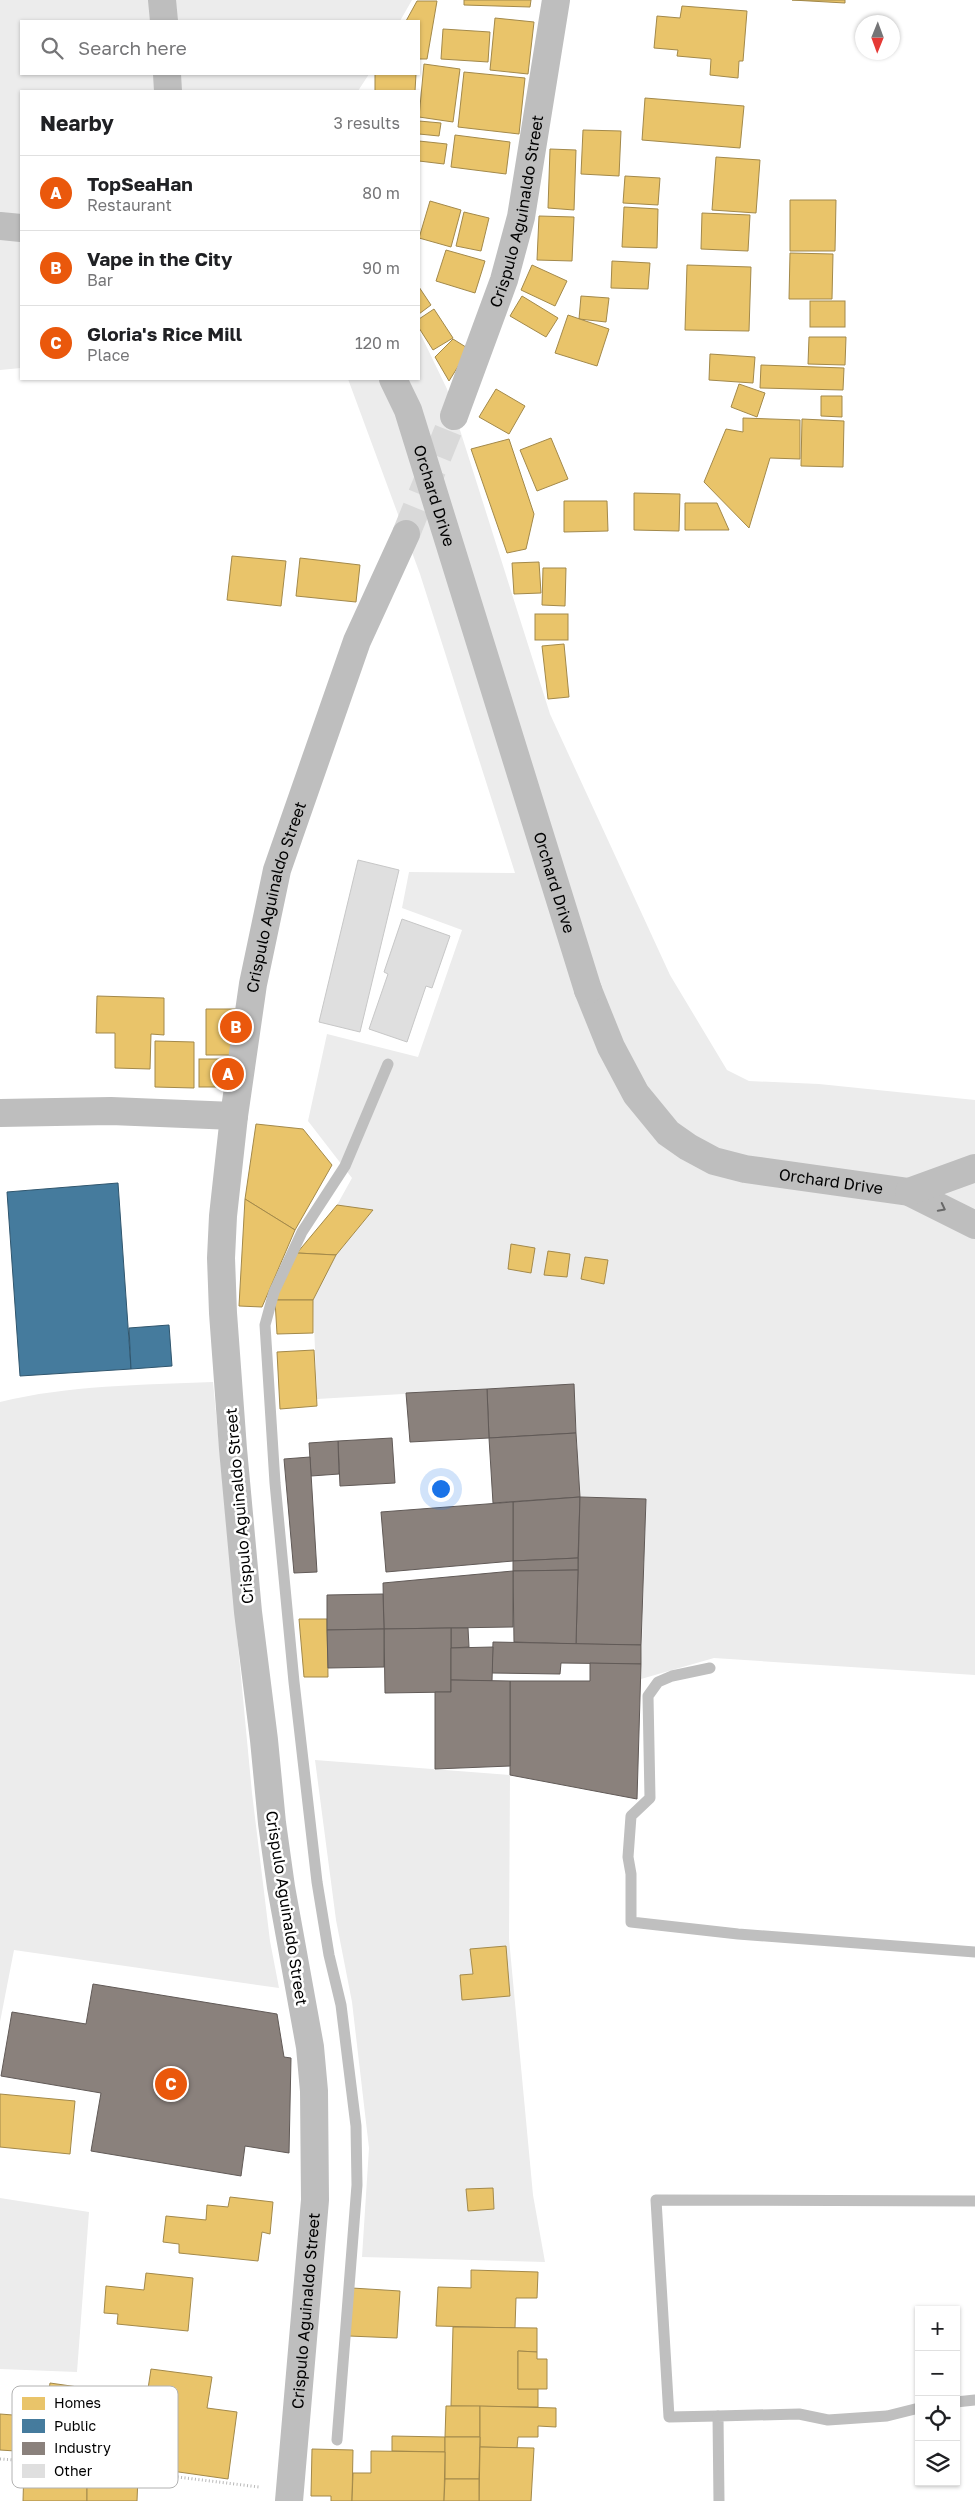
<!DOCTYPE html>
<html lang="en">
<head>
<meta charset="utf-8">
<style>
  body { margin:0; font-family:"Golos Text",sans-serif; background:#f6f6f6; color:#202124 }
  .controls { position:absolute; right:15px; bottom:15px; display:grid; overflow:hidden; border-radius:0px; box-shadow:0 1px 4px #0004 }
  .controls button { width:45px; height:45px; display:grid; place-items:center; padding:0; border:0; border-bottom:1px solid #e0e0e0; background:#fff; color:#202124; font:25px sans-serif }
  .compass { position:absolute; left:855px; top:15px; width:45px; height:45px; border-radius:50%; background:#fff; box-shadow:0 1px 4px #0004; rotate:181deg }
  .you { position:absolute; left:440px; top:1488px; width:18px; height:18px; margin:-12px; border:4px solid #fff; border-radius:50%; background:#1a73e8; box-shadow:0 0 0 8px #1a73e833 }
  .badge { display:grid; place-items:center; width:32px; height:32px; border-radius:50%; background:#ea580c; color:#fff; font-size:16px; font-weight:700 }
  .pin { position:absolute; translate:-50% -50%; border:2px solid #fff; box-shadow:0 1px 5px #0006 }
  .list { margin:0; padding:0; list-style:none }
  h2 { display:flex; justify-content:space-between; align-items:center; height:65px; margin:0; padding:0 20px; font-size:21px }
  h2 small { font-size:16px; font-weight:400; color:#757577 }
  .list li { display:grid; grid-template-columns:32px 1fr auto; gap:15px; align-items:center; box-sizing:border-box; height:75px; padding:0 20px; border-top:1px solid #e0e0e0 }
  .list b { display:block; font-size:19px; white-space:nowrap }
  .list p { margin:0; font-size:16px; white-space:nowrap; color:#757577 }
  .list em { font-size:16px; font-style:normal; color:#757577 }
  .icon { flex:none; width:28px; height:28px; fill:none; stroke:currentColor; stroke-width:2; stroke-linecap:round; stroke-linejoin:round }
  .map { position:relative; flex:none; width:975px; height:2501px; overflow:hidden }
  .search { position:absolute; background:#fff; box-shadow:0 1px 4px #0004; left:20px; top:20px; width:400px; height:55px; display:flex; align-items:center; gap:12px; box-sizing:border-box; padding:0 18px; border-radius:0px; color:#757577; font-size:19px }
  .panel { position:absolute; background:#fff; box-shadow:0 1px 4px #0004; left:20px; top:90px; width:400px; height:290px; border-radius:0px }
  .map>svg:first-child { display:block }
  .green { fill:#ececec }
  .homes { fill:#e9c46a; stroke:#a3894a }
  .public { fill:#457b9d; stroke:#30566e }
  .industry { fill:#8a817c; stroke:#615a57 }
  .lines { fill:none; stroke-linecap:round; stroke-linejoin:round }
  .stream { stroke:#bfbfbf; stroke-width:11 }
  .building { fill:#dfdfdf; stroke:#c7c7c7 }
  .tertiary-tunnel { stroke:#d9d9d9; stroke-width:28; stroke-dasharray:28 14; stroke-linecap:butt }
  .path { stroke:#b9b9b9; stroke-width:3; stroke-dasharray:1 2.5; stroke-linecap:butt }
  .minor { stroke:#bebebe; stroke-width:28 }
  .tertiary { stroke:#bebebe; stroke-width:28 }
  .tertiary-bridge { stroke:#bebebe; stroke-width:28 }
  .oneway { stroke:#686868 }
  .labels { text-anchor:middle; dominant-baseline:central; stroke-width:5; stroke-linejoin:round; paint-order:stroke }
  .street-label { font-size:16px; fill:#000; stroke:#fff }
  .key { fill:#fff; stroke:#b2b2b2; stroke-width:1 }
  .key-label { font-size:14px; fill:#000 }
</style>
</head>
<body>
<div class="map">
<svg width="975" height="2501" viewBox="0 0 975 2501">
  <rect width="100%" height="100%" fill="#fff"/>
  <g class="green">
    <polygon points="0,0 412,0 400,21 21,21 21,74 369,74 358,91 21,91 21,368 0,370"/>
    <polygon points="419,331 447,389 550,714 670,975 727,1070 749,1081 819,1084 975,1100 975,1675 714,1658 641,1679 646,1499 580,1497 574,1384 317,1399 313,1300 336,1255 373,1211 337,1205 352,1178 308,1121 327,1034 418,1057 462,930 402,908 409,872 515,873 420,574 348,379 419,379"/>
    <path d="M213 1382 252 1793 270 1941 279 1988 14 1950 0 2022V1402C69 1385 141 1385 213 1382Z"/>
    <polygon points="315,1760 510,1775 509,1939 533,2195 545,2262 362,2257 369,2148 352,2002 336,1920"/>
    <polygon points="0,2198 89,2212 77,2372 0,2369"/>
  </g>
  <g class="homes">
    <polygon points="464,0 531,0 530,7 464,5"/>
    <polygon points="792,0 845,0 845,3"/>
    <polygon points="417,1 437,1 427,59 419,59 419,21 406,21"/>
    <polygon points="682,6 747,11 743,61 739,61 738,78 710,75 711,59 677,56 678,50 654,48 657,16 680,18"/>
    <polygon points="495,18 534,22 528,74 490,70"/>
    <polygon points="443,29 490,32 488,62 441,59"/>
    <polygon points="424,64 460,69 453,122 419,117"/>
    <polygon points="464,72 525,78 519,134 458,127"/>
    <polygon points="375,74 416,74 415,91 375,91"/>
    <polygon points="645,98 744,106 740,148 642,140"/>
    <polygon points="419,121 441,123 439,136 419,134"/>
    <polygon points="583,130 621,131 619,176 581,174"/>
    <polygon points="455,135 510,142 506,174 451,167"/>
    <polygon points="419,141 447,144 444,164 419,161"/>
    <polygon points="550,149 576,150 574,210 548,208"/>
    <polygon points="716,157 760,160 756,213 712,210"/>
    <polygon points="625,176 660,178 658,205 623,203"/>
    <polygon points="790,200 836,200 835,251 790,251"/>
    <polygon points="430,201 461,210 451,247 419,238"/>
    <polygon points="624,207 658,209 657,248 622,247"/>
    <polygon points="464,212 489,218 481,251 456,246"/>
    <polygon points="702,213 750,215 748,251 701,249"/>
    <polygon points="539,216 574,217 572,261 537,260"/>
    <polygon points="446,250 485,261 475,293 436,281"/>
    <polygon points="790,253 833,254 832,299 789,299"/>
    <polygon points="612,261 650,263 648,289 611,288"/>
    <polygon points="532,265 567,281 555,306 521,290"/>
    <polygon points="687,265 751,267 749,331 685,330"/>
    <polygon points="419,287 431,305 419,314"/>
    <polygon points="522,296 558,318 546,337 510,316"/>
    <polygon points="581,296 609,298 606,322 579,319"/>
    <rect x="810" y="301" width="35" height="26"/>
    <polygon points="434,309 453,338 433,350 419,328 419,319"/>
    <polygon points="568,315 609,329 597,366 555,353"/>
    <polygon points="809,337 846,337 845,365 808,364"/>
    <polygon points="453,339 469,349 449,381 435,357"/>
    <polygon points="710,354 755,357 753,383 709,380"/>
    <polygon points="761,365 844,368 843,390 760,388"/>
    <polygon points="739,384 765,393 757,417 731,407"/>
    <polygon points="496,389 525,406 509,434 479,417"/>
    <polygon points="821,396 842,396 842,417 821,416"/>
    <polygon points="743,418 800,420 800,459 770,458 749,528 704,482 726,429 743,432"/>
    <polygon points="802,419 844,421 843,467 801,466"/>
    <polygon points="551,438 568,479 537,491 520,450"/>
    <polygon points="509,439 534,514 526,549 507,553 471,449"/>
    <polygon points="634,493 680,494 679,531 634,530"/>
    <polygon points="564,501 607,501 608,531 564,532"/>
    <polygon points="685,503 717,503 729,530 685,530"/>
    <polygon points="232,556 286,561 281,606 227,600"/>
    <polygon points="300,558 360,565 356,602 296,596"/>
    <polygon points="539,562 541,593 514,594 512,563"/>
    <polygon points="543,568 566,568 565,606 542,605"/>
    <rect x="535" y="614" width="33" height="26"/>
    <polygon points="564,644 569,697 548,699 542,646"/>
    <polygon points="97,996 164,998 164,1035 151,1034 150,1069 115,1068 115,1033 96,1033"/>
    <polygon points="206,1009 242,1009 241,1055 206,1055"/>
    <polygon points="155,1041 194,1042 194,1088 155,1087"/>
    <rect x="199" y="1059" width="35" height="28"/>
    <polygon points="256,1124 303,1129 332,1165 295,1230 245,1199"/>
    <polygon points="245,1199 295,1230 262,1307 239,1306"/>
    <polygon points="337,1205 373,1210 336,1255 297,1253"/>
    <polygon points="511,1244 535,1248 531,1273 508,1269"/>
    <polygon points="548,1251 570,1254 567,1277 544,1275"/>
    <polygon points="297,1253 336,1255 313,1300 275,1300"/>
    <polygon points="585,1257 608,1260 604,1284 581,1279"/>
    <polygon points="275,1300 313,1300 313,1333 277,1334"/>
    <polygon points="314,1350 317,1406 280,1409 277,1352"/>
    <polygon points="299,1619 327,1619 328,1677 304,1677"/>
    <polygon points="506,1946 510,1996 462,2000 460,1975 473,1974 470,1949"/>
    <polygon points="0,2094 75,2101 70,2154 0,2147"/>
    <polygon points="493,2188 494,2209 468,2211 466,2189"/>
    <polygon points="230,2197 273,2202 270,2234 262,2232 258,2261 179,2253 179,2244 163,2242 166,2216 206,2220 207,2205 228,2207"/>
    <polygon points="471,2270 538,2272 537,2298 516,2298 515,2328 436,2326 438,2287 471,2288"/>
    <polygon points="146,2273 193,2278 188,2331 117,2324 118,2314 104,2313 106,2286 144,2290"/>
    <polygon points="352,2288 400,2291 397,2338 349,2336"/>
    <polygon points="453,2327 537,2328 537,2352 518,2351 518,2389 538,2389 538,2407 451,2406"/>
    <polygon points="518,2351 537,2352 537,2359 547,2359 547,2389 518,2389"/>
    <polygon points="151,2369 212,2377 207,2408 237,2412 228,2479 80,2458 89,2394 146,2402"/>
    <polygon points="50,2383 78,2387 75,2407 47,2403"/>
    <polygon points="446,2406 480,2406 480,2437 445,2437"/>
    <polygon points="480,2406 556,2408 556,2427 538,2426 538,2437 518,2437 517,2448 480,2447"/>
    <polygon points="0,2414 26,2416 25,2428 32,2428 31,2452 0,2450"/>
    <polygon points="392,2436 445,2437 445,2452 392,2451"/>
    <polygon points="445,2437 480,2437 479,2479 445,2479"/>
    <polygon points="480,2447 534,2448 531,2501 479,2501"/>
    <polygon points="312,2449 353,2450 352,2501 331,2501 331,2496 311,2496"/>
    <polygon points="371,2451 445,2452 444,2501 352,2501 353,2473 371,2473"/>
    <polygon points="24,2466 87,2470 87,2501 23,2501"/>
    <polygon points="87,2470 138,2476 137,2501 87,2501"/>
    <polygon points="445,2479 479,2479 479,2501 444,2501"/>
  </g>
  <g class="public">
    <polygon points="118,1183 131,1369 20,1376 7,1192"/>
    <polygon points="169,1325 172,1366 131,1369 129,1328"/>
  </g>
  <g class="industry">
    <polygon points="574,1384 576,1433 489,1438 487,1389"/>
    <polygon points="487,1389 489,1438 410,1442 406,1393"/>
    <polygon points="576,1433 580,1497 493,1503 489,1438"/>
    <polygon points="392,1438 395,1483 340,1486 338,1441"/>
    <polygon points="338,1441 339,1474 311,1476 309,1443"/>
    <polygon points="310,1457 317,1572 294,1573 284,1459"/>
    <polygon points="580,1497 578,1558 513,1561 513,1502"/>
    <polygon points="580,1497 646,1499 641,1645 576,1644"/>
    <polygon points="513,1502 513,1561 386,1572 381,1512"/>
    <polygon points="578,1558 578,1570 513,1571 513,1561"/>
    <polygon points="578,1570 576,1644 514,1642 513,1571"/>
    <polygon points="513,1571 513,1627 384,1629 383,1583"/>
    <polygon points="383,1594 384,1629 327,1630 327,1595"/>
    <polygon points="451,1628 468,1628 469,1647 451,1648"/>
    <polygon points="451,1628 451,1692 385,1693 384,1629"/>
    <polygon points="384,1629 384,1667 328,1668 327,1630"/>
    <polygon points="493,1642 641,1645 641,1664 561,1663 560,1674 492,1673"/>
    <polygon points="493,1647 492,1681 451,1680 451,1648"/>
    <polygon points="590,1663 641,1664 637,1799 510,1775 510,1681 590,1681"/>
    <polygon points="451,1680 510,1681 510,1766 435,1769 435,1692 451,1692"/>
    <polygon points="93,1984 277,2014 284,2057 291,2058 289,2153 245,2146 241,2176 91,2151 101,2093 1,2076 12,2012 86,2024"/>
  </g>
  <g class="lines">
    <g class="stream">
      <polyline points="710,1668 672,1676 658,1682 648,1696 650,1798 631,1816 628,1857 631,1874 631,1922 738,1934 975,1952"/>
      <polyline points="956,2402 975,2400"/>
      <polyline points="718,2416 669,2417 656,2200 975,2201"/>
      <polyline points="337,2440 357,2185 356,2126 341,2005 329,1955 317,1882 294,1682 275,1483 265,1325 274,1292 302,1232 345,1166 388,1064"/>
      <polyline points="719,2501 718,2416 799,2414 828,2420 887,2416 919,2408"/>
    </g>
  </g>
  <g class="building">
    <polygon points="358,860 399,870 360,1032 319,1022"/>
    <polygon points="402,919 450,936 432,988 426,986 407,1042 369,1029 388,974 384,972"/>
  </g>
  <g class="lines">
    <polyline class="tertiary-tunnel" points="406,534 454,416"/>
    <polyline class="path" points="0,2459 80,2465 259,2487"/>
    <g class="minor">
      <polyline points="162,0 164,21"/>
      <polyline points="167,74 168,91"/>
      <polyline points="0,1113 111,1111 234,1116"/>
    </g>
    <g class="tertiary">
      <polyline points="0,226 21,228"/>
      <path id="s1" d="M454 416 504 280 521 217 556 0"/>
      <path id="s2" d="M588 990 611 1047 636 1094 668 1133 688 1147 714 1161 745 1169 909 1192 975 1225"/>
      <polyline points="909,1192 975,1168"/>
      <path id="s3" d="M289 2501 315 2200 314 2091 310 2047 281 1887 272 1823 264 1740 248 1612 233 1449 223 1313 221 1258 223 1216 234 1116 253 984 277 870 357 641 406 534"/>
    </g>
    <path class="tertiary-bridge" id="s4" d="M393 379 408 410 588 990"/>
  </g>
  <defs><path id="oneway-chevron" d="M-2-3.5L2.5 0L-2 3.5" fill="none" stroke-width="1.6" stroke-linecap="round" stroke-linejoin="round" transform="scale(1.25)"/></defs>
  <use class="oneway" href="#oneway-chevron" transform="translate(942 1208) rotate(27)"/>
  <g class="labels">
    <g class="street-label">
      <text stroke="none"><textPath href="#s1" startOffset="215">Crispulo Aguinaldo Street</textPath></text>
      <text stroke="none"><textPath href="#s4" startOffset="124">Orchard Drive</textPath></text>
      <text stroke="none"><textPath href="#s4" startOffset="529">Orchard Drive</textPath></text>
      <text stroke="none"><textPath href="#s3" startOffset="1616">Crispulo Aguinaldo Street</textPath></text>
      <text stroke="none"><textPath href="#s2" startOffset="338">Orchard Drive</textPath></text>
      <text transform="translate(239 1506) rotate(-95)">Crispulo Aguinaldo Street</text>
      <text transform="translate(287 1908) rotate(81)">Crispulo Aguinaldo Street</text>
      <text stroke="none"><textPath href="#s3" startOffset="191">Crispulo Aguinaldo Street</textPath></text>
    </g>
  </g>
  <rect x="12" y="2386" width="166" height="102" rx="8" class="key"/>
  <rect x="22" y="2397" width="23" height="13" fill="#e9c46a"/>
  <rect x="22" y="2419" width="23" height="14" fill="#457b9d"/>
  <rect x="22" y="2442" width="23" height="13" fill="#8a817c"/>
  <rect x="22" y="2464" width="23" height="14" fill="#dfdfdf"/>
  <g class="key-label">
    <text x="54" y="2408">Homes</text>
    <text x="54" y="2431">Public</text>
    <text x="54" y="2453">Industry</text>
    <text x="54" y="2476">Other</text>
  </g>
</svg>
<div class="controls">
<button>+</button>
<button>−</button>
<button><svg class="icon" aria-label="locate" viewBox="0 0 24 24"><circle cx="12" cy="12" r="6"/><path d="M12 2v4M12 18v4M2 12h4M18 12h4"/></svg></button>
<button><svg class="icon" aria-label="layers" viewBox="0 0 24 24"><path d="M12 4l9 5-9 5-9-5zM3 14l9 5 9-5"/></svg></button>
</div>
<svg class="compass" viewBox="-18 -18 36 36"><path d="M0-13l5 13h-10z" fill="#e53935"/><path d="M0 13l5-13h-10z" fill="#757577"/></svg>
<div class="you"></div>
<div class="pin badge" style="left:228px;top:1074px">A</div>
<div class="pin badge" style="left:236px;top:1027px">B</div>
<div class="pin badge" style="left:171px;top:2084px">C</div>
<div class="search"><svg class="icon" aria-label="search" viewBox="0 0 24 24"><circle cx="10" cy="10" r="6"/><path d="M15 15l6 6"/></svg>Search here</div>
<section class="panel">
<h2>Nearby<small>3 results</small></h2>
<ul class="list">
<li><span class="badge">A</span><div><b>TopSeaHan</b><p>Restaurant</p></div><em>80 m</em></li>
<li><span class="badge">B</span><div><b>Vape in the City</b><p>Bar</p></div><em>90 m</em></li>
<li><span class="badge">C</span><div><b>Gloria's Rice Mill</b><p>Place</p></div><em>120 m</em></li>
</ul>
</section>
</div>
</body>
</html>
